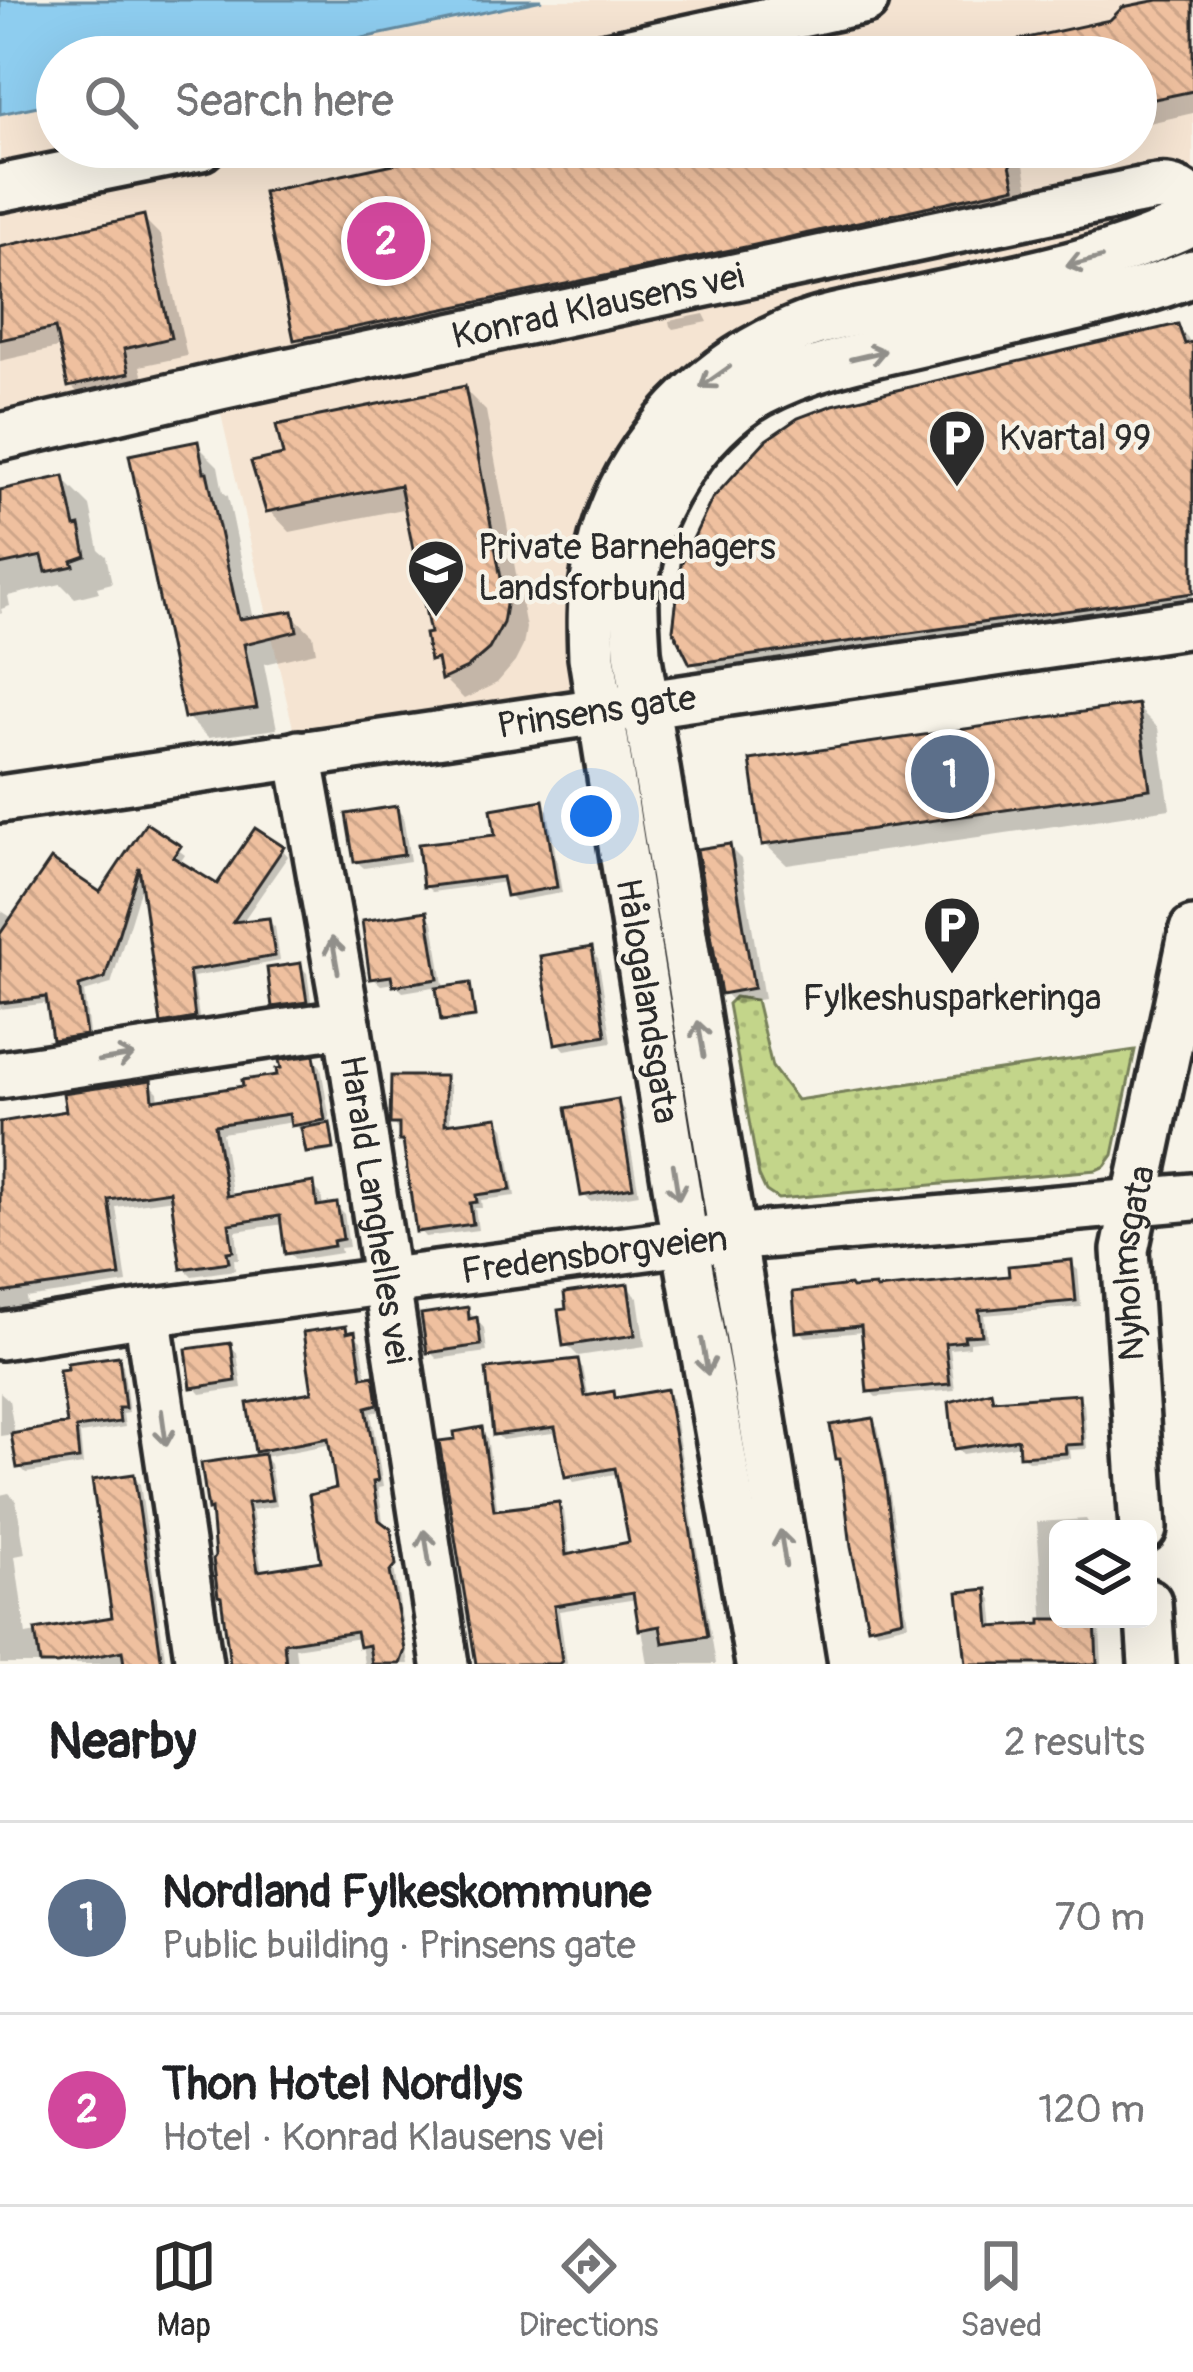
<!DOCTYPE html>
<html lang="en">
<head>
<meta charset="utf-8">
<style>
  body { margin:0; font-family:Pangolin,sans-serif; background:#f6f6f6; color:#202124 }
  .controls { position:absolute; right:36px; bottom:36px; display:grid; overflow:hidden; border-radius:18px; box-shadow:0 12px 48px #0002 }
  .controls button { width:108px; height:108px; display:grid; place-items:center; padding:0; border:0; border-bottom:3px solid #e0e0e0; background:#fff; color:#202124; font:60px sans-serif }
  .you { position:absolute; left:591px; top:816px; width:42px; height:42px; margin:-30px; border:9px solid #fff; border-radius:50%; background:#1a73e8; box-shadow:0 0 0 18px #1a73e833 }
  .badge { display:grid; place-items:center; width:78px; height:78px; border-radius:50%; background:#2b2b2b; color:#fff; font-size:39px; font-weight:700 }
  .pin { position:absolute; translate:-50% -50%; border:6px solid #fff; box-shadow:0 3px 12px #0006 }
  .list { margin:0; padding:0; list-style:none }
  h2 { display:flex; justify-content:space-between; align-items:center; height:156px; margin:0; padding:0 48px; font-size:51px }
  h2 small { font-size:39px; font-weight:400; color:#757577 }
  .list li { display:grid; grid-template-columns:78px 1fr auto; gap:36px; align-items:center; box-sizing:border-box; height:192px; padding:0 48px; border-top:3px solid #e0e0e0 }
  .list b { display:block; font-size:45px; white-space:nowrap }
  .list p { margin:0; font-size:39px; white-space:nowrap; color:#757577 }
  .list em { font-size:39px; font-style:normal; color:#757577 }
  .icon { flex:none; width:66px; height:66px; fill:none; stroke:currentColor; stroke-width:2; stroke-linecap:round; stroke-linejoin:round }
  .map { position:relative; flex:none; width:1193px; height:1664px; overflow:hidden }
  .search { position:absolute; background:#fff; box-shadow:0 12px 48px #0002; left:36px; right:36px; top:36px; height:132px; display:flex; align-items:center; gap:30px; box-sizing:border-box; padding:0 42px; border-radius:66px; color:#757577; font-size:45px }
  .sheet { height:540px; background:#fff }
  nav { display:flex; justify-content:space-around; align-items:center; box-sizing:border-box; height:168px; border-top:3px solid #e0e0e0; background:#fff; font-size:33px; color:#757577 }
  nav a { display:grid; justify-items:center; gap:6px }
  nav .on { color:#2b2b2b }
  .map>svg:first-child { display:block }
  .built { fill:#f5e4d2 }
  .grass { fill:url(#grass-dots); stroke:#77805a; stroke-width:3 }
  .water { fill:#8ecdef; stroke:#668ca1; stroke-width:3 }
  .shadow { fill:#0003; fill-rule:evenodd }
  .building { fill:url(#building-back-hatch); stroke:#2b2b2b; stroke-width:3 }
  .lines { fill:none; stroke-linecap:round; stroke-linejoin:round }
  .minor-casing { stroke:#2b2b2b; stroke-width:54 }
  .minor { stroke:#f7f3e8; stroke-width:45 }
  .oneway { stroke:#918f8a }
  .labels { text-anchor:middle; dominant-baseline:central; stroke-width:9; stroke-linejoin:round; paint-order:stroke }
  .street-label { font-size:36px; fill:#2b2b2b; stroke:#f7f3e8 }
  .poi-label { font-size:36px; fill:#2b2b2b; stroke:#f7f3e8; text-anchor:start }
</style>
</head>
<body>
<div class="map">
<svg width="1193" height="1664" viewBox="0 0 1193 1664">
  <defs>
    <pattern id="grass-dots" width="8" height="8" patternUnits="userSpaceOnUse" patternTransform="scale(3)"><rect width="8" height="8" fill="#c3d58a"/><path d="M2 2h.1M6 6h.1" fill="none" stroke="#a8b777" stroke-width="1.8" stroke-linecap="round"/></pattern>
    <pattern id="building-back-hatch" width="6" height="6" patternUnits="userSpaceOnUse" patternTransform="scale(3)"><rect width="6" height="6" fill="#efc09f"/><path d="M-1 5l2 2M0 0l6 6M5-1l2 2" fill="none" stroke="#cda589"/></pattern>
  </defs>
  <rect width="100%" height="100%" fill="#f7f3e8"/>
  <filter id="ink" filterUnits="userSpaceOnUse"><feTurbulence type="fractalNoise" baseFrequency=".00833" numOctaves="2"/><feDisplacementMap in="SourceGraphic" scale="24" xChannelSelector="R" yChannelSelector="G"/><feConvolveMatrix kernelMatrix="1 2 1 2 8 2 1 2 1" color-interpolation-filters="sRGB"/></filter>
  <g filter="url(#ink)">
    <polygon class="built" points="542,0 1193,0 1193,221 632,468 602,710 299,754 215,388 0,437 0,115 57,102 57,147 1136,147 1136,57 273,57"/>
    <polygon class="grass" points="735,997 756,1000 772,1067 797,1100 1135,1050 1113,1155 1105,1166 1096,1170 778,1199 766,1191 759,1176 728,1004"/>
    <polygon class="water" points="0,0 542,0 273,57 57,57 57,102 0,114"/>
    <g class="shadow">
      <polygon points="1174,0 1193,0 1193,113 1136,126 1136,57 952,57 1112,23"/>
      <polygon points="488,147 1035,147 1021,150 1032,205 316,357 297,338"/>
      <polygon points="143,218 161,236 187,356 140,366 146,391 89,403 71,386 62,347 0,361 0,249"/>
      <polygon points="704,314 708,322 673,329 670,326 669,321"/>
      <polygon points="1177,328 1193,344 1193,609 708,678 693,662"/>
      <polygon points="464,389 486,411 526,628 523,646 515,662 497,683 464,699 443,678 441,667 433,659 434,635 408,508 290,532 269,510 286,457"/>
      <polygon points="197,445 218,466 223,492 228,496 254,620 291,614 313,635 316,652 264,664 277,729 208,738 187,717"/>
      <polygon points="63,479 90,506 99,550 106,556 112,583 97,587 99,592 75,598 61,584 8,596 10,606 1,609 2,613 0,614 0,493"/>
      <polygon points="1137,707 1158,728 1170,809 787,865 765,844"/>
      <polygon points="542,804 548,810 562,893 515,901 509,895 506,882 432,892 426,886 499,838"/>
      <polygon points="396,809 403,816 410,861 364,868 356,861"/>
      <polygon points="147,827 185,855 179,864 218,888 282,849 288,856 241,924 268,921 275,927 280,961 193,977 200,1024 170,1029 164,1022 144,877 111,984 84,992 90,1041 61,1045 55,1039 50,1003 0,1009 0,910 14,919 101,896"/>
      <polygon points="729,847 741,859 764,999 735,1004 724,992"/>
      <polygon points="426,914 433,922 444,990 469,986 472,989 476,1019 447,1023 444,1020 439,986 403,992 394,983 381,985 373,978"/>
      <polygon points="591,951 598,958 612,1042 565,1050 558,1042"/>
      <polygon points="300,966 307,973 312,1008 282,1013 275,1006"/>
      <polygon points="313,1058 321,1067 335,1151 312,1155 305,1132 302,1132 293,1122 222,1133 233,1198 312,1186 321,1194 323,1208 336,1206 344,1214 349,1247 340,1248 341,1253 296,1260 288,1252 284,1224 236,1231 239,1259 234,1259 235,1270 192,1276 183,1267 174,1199 116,1207 127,1283 26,1298 28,1310 0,1314 0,1124 69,1114 150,1084 158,1092 159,1102 247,1089 280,1077"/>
      <polygon points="444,1079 450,1086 450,1126 497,1120 504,1127 515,1196 481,1200 482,1208 475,1208 478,1230 425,1237 419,1230 407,1144 393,1123"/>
      <polygon points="617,1102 624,1110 639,1194 591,1202 584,1195"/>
      <polygon points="1071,1264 1078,1270 1081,1307 984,1315 987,1340 970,1342 970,1347 950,1349 955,1390 876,1397 870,1391 864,1332 806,1337 799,1330 876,1292 1012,1279"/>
      <polygon points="627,1287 638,1298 645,1346 578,1356 566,1344"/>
      <polygon points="467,1310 484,1328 487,1352 437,1359 430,1352"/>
      <path d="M345 1329 361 1341 367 1380 373 1379 379 1385 383 1410 371 1413 383 1487 378 1488 384 1528 388 1530 409 1664H364L360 1638 295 1648 297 1664H229L228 1656 231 1653 214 1512 204 1466 265 1457 258 1450 316 1395ZM332 1444 339 1490 324 1564 262 1573 252 1510 277 1506 270 1464 264 1457Z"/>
      <polygon points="230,1346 237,1353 242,1388 201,1394 194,1386"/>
      <polygon points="117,1359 123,1365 129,1413 123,1414 125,1427 80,1434 83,1465 26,1473 20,1467 14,1434 0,1436 0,1392 9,1400 15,1436 70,1427"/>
      <polygon points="577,1362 583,1368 589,1398 613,1394 619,1400 666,1392 672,1399 716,1664 648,1664 637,1599 559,1611 567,1664 478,1664 480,1431 487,1437 498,1513 558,1505 564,1511 570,1557 633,1544 620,1473 574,1482 568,1476 560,1432 502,1440 496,1434"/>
      <polygon points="990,1394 996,1400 1078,1398 1084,1404 1087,1449 1070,1450 1071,1458 1028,1461 1022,1455 1021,1445 963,1454 957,1448"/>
      <polygon points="872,1421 878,1427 888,1480 908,1624 877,1631 871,1625 843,1462"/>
      <polygon points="133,1477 140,1484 166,1664 0,1664 0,1495 9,1493 16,1500 25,1554 15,1556 26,1635 115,1619"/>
      <polygon points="1086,1519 1092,1529 1058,1529 1058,1619 1105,1619 1106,1630 1100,1630 1102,1664 969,1664 986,1592 992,1599 995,1630 1044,1627 1037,1522"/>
    </g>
    <g class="building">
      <polygon points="1158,0 1193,0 1193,91 1136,103 1136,57 996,57 995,45 1110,20 1123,7"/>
      <polygon points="473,147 1006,147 1015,187 755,245 294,340 263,192"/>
      <polygon points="144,215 171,338 124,349 129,373 68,387 55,328 0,340 0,247"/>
      <polygon points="1178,324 1185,344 1193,342 1193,593 690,664 673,630 681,564 712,499 766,440 798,418 833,405"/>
      <polygon points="465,386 506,605 503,623 489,649 467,668 441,680 437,659 430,661 425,634 430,633 400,485 266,512 251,462 283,455 276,425"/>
      <polygon points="198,441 204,472 207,472 239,619 293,611 297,631 244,644 257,708 184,718 129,455"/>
      <polygon points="64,476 75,527 80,526 86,556 72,561 74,566 46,572 42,556 0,565 0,490"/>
      <polygon points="1138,704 1150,789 762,845 750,760"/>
      <polygon points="543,800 557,887 506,896 502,877 423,887 418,844 495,835 491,809"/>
      <polygon points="397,806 404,855 354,862 346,814"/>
      <polygon points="146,823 181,846 173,857 217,884 255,828 284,847 233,922 269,918 275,956 189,971 195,1018 161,1024 139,867 105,978 79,986 86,1035 52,1040 46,997 0,1003 0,934 51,859 100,892"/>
      <polygon points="730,844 754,988 721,994 697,849"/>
      <polygon points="427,911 438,979 393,986 391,976 370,979 362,921"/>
      <polygon points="592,947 606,1035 555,1044 540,956"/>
      <polygon points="301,963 307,1002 272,1007 267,968"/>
      <polygon points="470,983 475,1017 441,1021 436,988"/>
      <polygon points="314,1055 325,1120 291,1126 289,1114 215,1125 227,1196 314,1182 317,1206 337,1203 343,1239 333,1241 334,1246 285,1254 280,1216 229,1224 233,1251 227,1252 229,1262 181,1269 170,1191 109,1200 120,1276 0,1293 0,1122 66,1111 63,1093 151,1080 153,1100 243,1086 242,1080 277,1075 276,1069 281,1068 279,1060"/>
      <polygon points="391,1076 445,1076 445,1124 498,1117 511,1190 476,1195 477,1202 470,1203 473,1224 416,1232 403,1141 399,1141 399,1124 390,1124"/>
      <polygon points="618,1099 633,1187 581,1196 566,1108"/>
      <polygon points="330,1123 334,1149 306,1153 301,1128"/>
      <polygon points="1072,1260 1076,1301 979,1310 982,1335 964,1336 965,1341 945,1343 950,1384 867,1392 861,1326 796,1332 793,1292 850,1285 852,1288 875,1286 877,1289 998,1277 1009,1276 1008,1266"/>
      <polygon points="628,1284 635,1335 563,1346 558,1310 566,1309 564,1293"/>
      <polygon points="468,1307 469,1319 477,1317 481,1345 427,1353 421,1314"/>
      <polygon points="346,1326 347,1333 355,1331 362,1377 374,1375 378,1404 366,1407 378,1481 373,1482 379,1520 391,1529 396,1565 390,1572 405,1650 400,1664 372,1664 369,1645 359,1647 356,1632 284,1643 286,1664 230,1664 221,1597 218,1596 213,1559 215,1556 211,1509 208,1510 201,1463 264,1454 272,1500 247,1503 258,1571 321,1561 309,1495 336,1488 328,1438 255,1452 247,1403 312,1392 303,1332"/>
      <polygon points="231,1343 236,1381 191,1388 186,1349"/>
      <polygon points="119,1356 125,1408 118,1408 120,1422 76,1428 79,1459 17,1468 11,1434 67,1424 59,1370 68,1369 67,1363"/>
      <polygon points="578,1359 585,1396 614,1391 615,1398 667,1389 708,1636 663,1643 660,1626 639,1630 633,1593 554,1606 562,1661 559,1664 476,1664 439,1441 455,1439 454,1432 482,1427 494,1510 559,1502 566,1555 629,1542 615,1468 565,1477 555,1427 493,1435 486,1369"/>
      <polygon points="991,1391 993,1400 1079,1394 1083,1444 1065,1445 1066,1453 1019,1456 1018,1439 954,1449 949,1402"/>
      <polygon points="873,1418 884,1472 903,1619 868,1627 851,1547 840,1459 836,1459 830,1425"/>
      <polygon points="134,1474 162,1664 124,1664 122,1651 57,1664 40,1664 35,1630 112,1617 92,1480"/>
      <polygon points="987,1589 990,1627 1041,1624 1041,1619 1095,1619 1097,1664 966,1664 958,1592"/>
    </g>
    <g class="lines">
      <g class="minor-casing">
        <g id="minor">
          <polyline points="603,57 865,0"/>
          <polyline points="0,188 201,147"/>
          <path id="s1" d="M0 437 220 386 1135 192C1163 187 1171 183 1193 202"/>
          <path id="s2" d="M299 754 347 1023 445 1664"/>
          <path id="s3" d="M0 799 1193 624"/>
          <polyline points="0,1075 347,1023"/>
          <polyline points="147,1313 199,1664"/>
          <path id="s4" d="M0 1336 147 1313 685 1242 1193 1197"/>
          <path id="s5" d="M1143 1529 1125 1250 1193 930"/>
          <polyline points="1148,1602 1152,1664"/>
          <path d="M759 1664 685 1242 592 657C591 631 590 601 595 575 613 460 697 367 804 326 832 315 864 312 893 305 995 282 1099 267 1193 221"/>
          <path d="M802 1664 637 652C636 631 634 609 635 587 640 516 697 427 760 393 807 368 858 357 908 346 959 334 1010 323 1061 311 1105 301 1151 290 1193 273"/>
        </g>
      </g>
      <use href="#minor" class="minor"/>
    </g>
    <defs><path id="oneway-shaft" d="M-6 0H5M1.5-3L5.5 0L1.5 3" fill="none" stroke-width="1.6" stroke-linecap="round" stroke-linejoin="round" transform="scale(3)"/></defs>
    <g class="oneway">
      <use href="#oneway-shaft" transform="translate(1084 262) rotate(166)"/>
      <use href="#oneway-shaft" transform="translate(868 355) rotate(-13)"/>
      <use href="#oneway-shaft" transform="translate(715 377) rotate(145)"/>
      <use href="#oneway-shaft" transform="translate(335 955) rotate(-100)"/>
      <use href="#oneway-shaft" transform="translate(701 1039) rotate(-100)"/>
      <use href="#oneway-shaft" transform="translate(116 1058) rotate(-9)"/>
      <use href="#oneway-shaft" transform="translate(676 1182) rotate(81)"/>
      <use href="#oneway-shaft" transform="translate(705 1357) rotate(80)"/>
      <use href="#oneway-shaft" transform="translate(164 1428) rotate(82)"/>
      <use href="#oneway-shaft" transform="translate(427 1548) rotate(-99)"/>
      <use href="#oneway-shaft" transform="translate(783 1548) rotate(-99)"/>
    </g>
  </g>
  <defs>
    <g id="parking-pin" transform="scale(3)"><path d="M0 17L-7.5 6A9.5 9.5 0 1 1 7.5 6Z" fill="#2b2b2b" stroke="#f7f3e8"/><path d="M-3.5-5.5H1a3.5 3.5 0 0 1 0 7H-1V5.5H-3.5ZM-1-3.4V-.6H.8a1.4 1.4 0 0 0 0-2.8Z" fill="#fff"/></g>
    <g id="school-pin" transform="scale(3)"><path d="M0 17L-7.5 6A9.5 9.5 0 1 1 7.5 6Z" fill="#2b2b2b" stroke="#f7f3e8"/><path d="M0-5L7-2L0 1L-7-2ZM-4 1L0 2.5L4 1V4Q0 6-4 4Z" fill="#fff"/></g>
  </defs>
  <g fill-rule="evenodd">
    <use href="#parking-pin" x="957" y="438"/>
    <use href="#school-pin" x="436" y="568"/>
    <use href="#parking-pin" x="952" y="925"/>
  </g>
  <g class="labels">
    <g class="street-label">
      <text stroke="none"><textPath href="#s1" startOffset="612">Konrad Klausens vei</textPath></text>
      <text stroke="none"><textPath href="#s3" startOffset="603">Prinsens gate</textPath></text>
      <text transform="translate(647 1001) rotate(81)">Hålogalandsgata</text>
      <text stroke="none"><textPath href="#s2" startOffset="462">Harald Langhelles vei</textPath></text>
      <text stroke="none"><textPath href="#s4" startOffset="600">Fredensborgveien</textPath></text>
      <text stroke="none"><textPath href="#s5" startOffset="267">Nyholmsgata</textPath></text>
    </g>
    <g class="poi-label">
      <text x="999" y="438">Kvartal 99</text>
      <text x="478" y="547">Private Barnehagers<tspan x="478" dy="41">Landsforbund</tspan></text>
      <text x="952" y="998" text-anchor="middle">Fylkeshusparkeringa</text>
    </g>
  </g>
</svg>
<div class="controls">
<button><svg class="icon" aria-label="layers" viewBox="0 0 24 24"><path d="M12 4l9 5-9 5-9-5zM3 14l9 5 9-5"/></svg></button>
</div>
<div class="you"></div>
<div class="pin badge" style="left:950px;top:774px;background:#5c6f8a">1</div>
<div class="pin badge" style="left:386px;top:241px;background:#d1479c">2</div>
<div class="search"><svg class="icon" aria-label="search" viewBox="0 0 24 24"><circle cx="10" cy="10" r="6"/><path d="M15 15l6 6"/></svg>Search here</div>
</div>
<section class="sheet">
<h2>Nearby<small>2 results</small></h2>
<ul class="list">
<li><span class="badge" style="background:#5c6f8a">1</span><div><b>Nordland Fylkeskommune</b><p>Public building · Prinsens gate</p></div><em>70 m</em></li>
<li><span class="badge" style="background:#d1479c">2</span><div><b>Thon Hotel Nordlys</b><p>Hotel · Konrad Klausens vei</p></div><em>120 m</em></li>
</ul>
</section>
<nav>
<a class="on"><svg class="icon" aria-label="map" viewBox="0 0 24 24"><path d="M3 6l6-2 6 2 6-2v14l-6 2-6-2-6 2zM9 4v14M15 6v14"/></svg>Map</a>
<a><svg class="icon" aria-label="directions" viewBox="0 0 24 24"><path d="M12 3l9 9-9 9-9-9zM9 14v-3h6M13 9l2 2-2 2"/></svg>Directions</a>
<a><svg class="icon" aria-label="saved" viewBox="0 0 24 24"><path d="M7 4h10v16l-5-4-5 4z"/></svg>Saved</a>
</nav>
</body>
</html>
